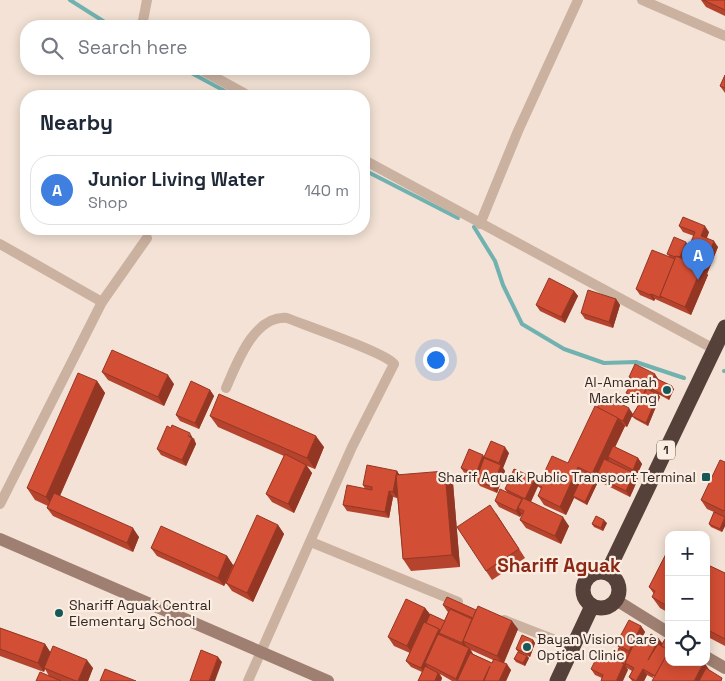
<!DOCTYPE html>
<html lang="en">
<head>
<meta charset="utf-8">
<style>
  body { margin:0; font-family:"Space Grotesk",sans-serif; background:#f6f6f7; color:#1f2937 }
  .controls { position:absolute; right:15px; bottom:15px; display:grid; overflow:hidden; border-radius:10px; box-shadow:0 2px 12px #0003 }
  .controls button { width:45px; height:45px; display:grid; place-items:center; padding:0; border:0; border-bottom:1px solid #e0e1e3; background:#fff; color:#1f2937; font:25px sans-serif }
  .you { position:absolute; left:435px; top:359px; width:18px; height:18px; margin:-12px; border:4px solid #fff; border-radius:50%; background:#1a73e8; box-shadow:0 0 0 8px #1a73e833 }
  .badge { display:grid; place-items:center; width:32px; height:32px; border-radius:50%; background:#1a73e8; color:#fff; font-size:16px; font-weight:700 }
  .pin { position:absolute; translate:-50% -41px; filter:drop-shadow(0 1px 2px #0008) }
  .pin::after { content:''; position:absolute; top:26px; width:18px; height:15px; background:inherit; clip-path:polygon(0 0,100% 0,50% 100%) }
  .list { margin:0; padding:0; list-style:none }
  h2 { display:flex; justify-content:space-between; align-items:center; height:65px; margin:0; padding:0 20px; font-size:21px }
  h2 small { font-size:16px; font-weight:400; color:#747a83 }
  .list li { display:grid; grid-template-columns:32px 1fr auto; gap:15px; align-items:center; box-sizing:border-box; height:70px; margin:0 10px 10px; padding:0 10px; border:1px solid #e0e1e3; border-radius:20px }
  .list b { display:block; font-size:19px; white-space:nowrap }
  .list p { margin:0; font-size:16px; white-space:nowrap; color:#747a83 }
  .list em { font-size:16px; font-style:normal; color:#747a83 }
  .icon { flex:none; width:28px; height:28px; fill:none; stroke:currentColor; stroke-width:2; stroke-linecap:round; stroke-linejoin:round }
  .map { position:relative; flex:none; width:725px; height:681px; overflow:hidden }
  .search { position:absolute; background:#fff; box-shadow:0 2px 12px #0003; left:20px; top:20px; width:350px; height:55px; display:flex; align-items:center; gap:12px; box-sizing:border-box; padding:0 18px; border-radius:20px; color:#747a83; font-size:19px }
  .panel { position:absolute; background:#fff; box-shadow:0 2px 12px #0003; left:20px; top:90px; width:350px; height:145px; border-radius:20px }
  .map>svg:first-child { display:block }
  .lines { fill:none; stroke-linecap:round; stroke-linejoin:round }
  .stream { stroke:#71b2b0; stroke-width:4 }
  .street { stroke:#cbb1a0; stroke-width:10 }
  .secondary { stroke:#9f7f71; stroke-width:12 }
  .highway { stroke:#56413a; stroke-width:15 }
  .wall { fill:#b5432d; fill-rule:evenodd }
  .shaded-wall { fill:#933724 }
  .building { fill:#d24e34; stroke:#933724 }
  .poi-dot { fill:#165959; stroke:#fbede1; stroke-width:2 }
  .labels { text-anchor:middle; dominant-baseline:central; stroke-width:4.5; stroke-linejoin:round; paint-order:stroke }
  .shield { fill:#fbede1; stroke:#70635d; stroke-width:1 }
  .shield-label { font-size:12px; font-weight:bold; fill:#342824 }
  .poi-label { font-size:14px; fill:#342824; stroke:#fbede1; text-anchor:end }
  .district-label { font-size:19px; font-weight:bold; fill:#8b2916; stroke:#fbede1 }
</style>
</head>
<body>
<div class="map">
<svg width="725" height="681" viewBox="0 0 725 681">
  <rect width="100%" height="100%" fill="#f3e2d5"/>
  <g class="lines">
    <g class="stream">
      <polyline points="70,0 111,26"/>
      <polyline points="184,69 234,96"/>
      <polyline points="364,170 458,218"/>
      <polyline points="474,227 495,261 503,285 522,324 564,349 604,363 636,362 684,378"/>
      <polyline points="724,371 725,371"/>
    </g>
    <g class="street">
      <polyline points="642,0 725,36"/>
      <polyline points="142,26 147,0"/>
      <polyline points="200,69 249,96"/>
      <polyline points="364,160 714,349"/>
      <polyline points="480,224 518,131 578,0"/>
      <polyline points="0,244 102,302"/>
      <path d="M226 388C237 363 254 315 287 318 304 325 387 353 394 364L352 447 248 681"/>
      <polyline points="0,504 102,302 147,238"/>
      <polyline points="311,542 458,602"/>
      <polyline points="504,620 573,647"/>
    </g>
    <g class="secondary">
      <polyline points="0,539 328,681"/>
      <polyline points="616,600 669,633"/>
      <polyline points="706,657 725,668"/>
    </g>
    <g class="highway">
      <circle cx="601" cy="590" r="18"/>
      <polyline points="607,573 725,327"/>
      <polyline points="557,681 592,606"/>
    </g>
  </g>
  <g class="wall">
    <polygon points="701,0 725,0 725,16 706,7"/>
    <polygon points="725,75 725,93 720,86"/>
    <polygon points="679,226 709,232 707,238 718,247 707,274 706,273 708,275 691,315 655,299 654,301 640,295 636,289 670,257 667,254 689,247 694,236 683,232"/>
    <polygon points="574,291 578,296 565,323 540,311 536,305"/>
    <polygon points="616,299 620,305 613,328 585,319 581,313"/>
    <polygon points="102,372 174,384 164,406 108,380"/>
    <polygon points="629,377 658,379 674,389 669,400 658,394 660,397 648,426 635,419 632,416 640,402 628,396 626,393 632,382"/>
    <polygon points="97,381 105,393 60,496 139,537 133,552 53,516 47,508 48,506 35,500 27,488"/>
    <polygon points="210,390 214,396 199,429 180,421 176,415"/>
    <polygon points="597,408 633,414 627,427 623,425 625,426 615,447 638,458 642,464 637,475 634,474 638,479 630,497 600,482 599,481 598,482 584,476 597,484 587,505 574,498 566,515 544,505 538,496 541,489 538,486 568,463"/>
    <polygon points="210,416 324,447 315,469 307,466 312,473 294,513 272,502 266,494 284,456 218,427"/>
    <polygon points="194,438 196,444 186,466 161,455 157,449"/>
    <polygon points="509,453 503,468 505,471 497,493 480,486 476,480 476,478 465,474 461,468 485,457"/>
    <polygon points="725,462 725,526 722,532 711,527 709,524 714,512 707,509 701,500"/>
    <polygon points="397,471 399,475 453,483 460,567 411,571 403,559 397,495 397,498 393,497 389,518 347,511 343,505 365,489 363,485"/>
    <polygon points="539,484 531,502 569,526 561,544 526,528 520,520 522,515 522,514 520,517 499,507 495,501 507,492 505,489"/>
    <polygon points="496,513 525,558 492,580 486,571"/>
    <polygon points="607,523 603,531 594,527 592,524"/>
    <polygon points="278,525 284,534 253,602 232,591 226,583 224,586 157,556 151,548 227,556 233,565"/>
    <polygon points="669,548 669,613 660,608 652,597 654,594 649,587"/>
    <polygon points="706,564 725,573 725,646 706,636"/>
    <path d="M443 605 518 629 504 663 511 670 506 681H452L440 674 442 678 441 681H418L422 672 411 667 406 661 410 653 394 646 388 637 425 608 430 614 444 621 448 612 447 611ZM471 650 493 660 492 663 473 654Z"/>
    <polygon points="641,626 645,632 643,635 662,643 669,641 653,678 647,675 644,681 632,681 629,677 632,671 627,668 628,670 602,678 595,675 591,669 614,659 619,648 616,644"/>
    <polygon points="0,628 45,644 50,652 93,668 88,681 36,681 49,676 45,669 44,672 0,656"/>
    <polygon points="533,640 535,643 530,657 518,652 516,649"/>
    <polygon points="527,656 529,658 525,666 516,662 514,659"/>
  </g>
  <g class="shaded-wall">
    <polygon points="705,226 709,232 705,241 701,236"/>
    <polygon points="714,241 718,247 707,274 703,268"/>
    <polygon points="686,242 690,248 685,260 679,259"/>
    <polygon points="702,267 708,275 691,315 685,307"/>
    <polygon points="574,291 578,296 565,323 561,317"/>
    <polygon points="651,294 655,299 654,301 650,295"/>
    <polygon points="616,299 620,305 613,328 609,322"/>
    <polygon points="655,374 659,380 652,389 653,391 653,393 648,387"/>
    <polygon points="168,375 174,384 164,406 158,397"/>
    <polygon points="97,381 105,393 54,509 46,497"/>
    <polygon points="672,386 674,389 669,400 667,397"/>
    <polygon points="210,390 214,396 199,429 195,423"/>
    <polygon points="658,394 660,397 648,426 646,423"/>
    <polygon points="629,408 633,414 627,427 623,421"/>
    <polygon points="618,418 625,426 610,458 608,457 609,459 600,478 596,477 599,481 598,482 592,474"/>
    <polygon points="190,433 196,444 186,466 182,460"/>
    <polygon points="316,436 324,447 315,469 307,458"/>
    <polygon points="505,447 509,453 503,468 505,471 497,493 492,487 501,466 499,463"/>
    <polygon points="483,455 487,461 480,480 476,474"/>
    <polygon points="638,458 642,464 637,475 633,470"/>
    <polygon points="306,465 312,473 294,513 288,504"/>
    <polygon points="578,467 584,476 573,496 574,498 566,515 560,507"/>
    <polygon points="397,471 401,477 397,498 393,492"/>
    <polygon points="445,471 453,483 460,567 452,555"/>
    <polygon points="634,473 638,479 630,497 626,491"/>
    <polygon points="535,478 539,484 529,505 525,499"/>
    <polygon points="595,481 597,484 587,505 585,502"/>
    <polygon points="389,491 393,497 389,518 385,512"/>
    <polygon points="522,499 518,508 522,514 520,517 516,511"/>
    <polygon points="563,517 569,526 561,544 555,536"/>
    <polygon points="725,519 725,526 722,532 720,529"/>
    <polygon points="604,520 607,523 603,531 601,528"/>
    <polygon points="278,525 284,534 253,602 247,593"/>
    <polygon points="133,528 139,537 133,552 127,543"/>
    <polygon points="227,556 233,565 224,586 218,578"/>
    <polygon points="425,608 431,616 413,655 407,646"/>
    <polygon points="472,619 463,641 467,647 466,649 462,643"/>
    <polygon points="512,621 518,629 503,664 497,656"/>
    <polygon points="641,626 645,632 633,656 629,651"/>
    <polygon points="439,629 442,634 439,633 442,637 425,663 428,667 425,674 421,668"/>
    <polygon points="659,639 663,644 648,660"/>
    <polygon points="533,640 535,643 530,657 528,654"/>
    <polygon points="45,644 51,653 44,668 45,669 44,672 38,663"/>
    <polygon points="469,648 473,654 462,681 457,681 456,679"/>
    <polygon points="527,656 529,658 525,666 523,663"/>
    <polygon points="218,657 222,662 215,681 209,681"/>
    <polygon points="87,660 93,668 88,681 78,681"/>
    <polygon points="704,662 710,671 705,681 694,681"/>
    <polygon points="507,664 511,670 506,681 499,681"/>
    <polygon points="624,664 628,670 623,681 616,681"/>
    <polygon points="643,669 647,675 644,681 637,681"/>
    <polygon points="438,673 442,678 441,681 435,681"/>
  </g>
  <g class="building">
    <polygon points="703,0 725,0 725,10"/>
    <polygon points="725,75 725,88 720,86"/>
    <polygon points="683,217 705,226 701,236 714,241 703,268 701,267 702,267 684,259 695,232 679,226"/>
    <polygon points="674,237 686,242 680,257 676,256 676,257 667,254"/>
    <polygon points="652,250 675,259 660,296 661,298 651,294 650,295 636,289"/>
    <polygon points="676,256 702,267 685,307 660,296"/>
    <polygon points="549,278 574,291 561,317 536,305"/>
    <polygon points="588,290 616,299 609,322 581,313"/>
    <polygon points="112,350 168,375 158,397 102,372"/>
    <polygon points="635,364 655,374 648,387 629,377"/>
    <polygon points="78,373 97,381 46,497 27,488"/>
    <polygon points="657,379 672,386 667,397 652,389"/>
    <polygon points="191,381 210,390 195,423 176,415"/>
    <polygon points="632,382 646,388 643,396 647,389 658,394 646,423 632,416 641,401 626,393"/>
    <polygon points="219,394 316,436 307,458 210,416"/>
    <polygon points="604,395 629,408 623,421 597,408"/>
    <polygon points="595,406 618,418 592,474 578,467 560,507 538,496 542,487 538,486 552,456 568,463"/>
    <polygon points="172,425 190,433 188,436 192,438 182,460 157,449 167,426 171,428"/>
    <polygon points="491,441 505,447 499,463 484,457"/>
    <polygon points="613,446 638,458 633,470 608,457"/>
    <polygon points="469,449 483,455 476,474 461,468"/>
    <polygon points="285,454 306,465 288,504 266,494"/>
    <polygon points="484,458 501,465 492,487 476,480"/>
    <polygon points="604,459 634,473 626,491 596,477"/>
    <polygon points="720,460 725,462 725,510 724,511 701,500"/>
    <polygon points="367,465 397,471 393,492 389,491 385,512 343,505 347,485 372,490 372,487 363,485"/>
    <polygon points="514,469 535,478 525,499 505,489"/>
    <polygon points="445,471 452,555 403,559 396,475"/>
    <polygon points="583,475 595,481 585,502 573,496"/>
    <polygon points="500,489 522,499 516,511 495,501"/>
    <polygon points="54,493 133,528 127,543 47,508"/>
    <polygon points="523,498 563,517 555,536 520,520 524,511 518,508"/>
    <polygon points="490,505 519,549 486,571 457,527"/>
    <polygon points="714,512 725,517 720,529 709,524"/>
    <polygon points="257,515 278,525 247,593 226,583"/>
    <polygon points="596,516 604,520 601,528 592,524"/>
    <polygon points="161,526 227,556 218,578 151,548"/>
    <polygon points="669,548 669,607 652,597 655,591 649,587"/>
    <polygon points="706,564 725,573 725,639 706,629"/>
    <polygon points="447,597 476,610 473,618 443,605"/>
    <polygon points="406,599 425,608 407,646 388,637"/>
    <polygon points="478,606 512,621 497,656 463,641"/>
    <polygon points="450,609 472,619 462,643 439,633"/>
    <polygon points="430,614 445,621 440,631 439,629 426,623"/>
    <polygon points="629,620 641,626 629,651 616,644"/>
    <polygon points="424,622 439,629 421,668 406,661"/>
    <polygon points="0,628 45,644 38,663 0,649"/>
    <polygon points="639,633 649,638 651,634 659,639 648,660 658,644 669,650 669,651 655,676 643,669 636,681 629,677 634,668 625,663"/>
    <polygon points="438,634 469,648 456,679 425,663"/>
    <polygon points="522,635 533,640 528,654 516,649"/>
    <polygon points="665,639 669,641 669,650 661,646"/>
    <polygon points="53,646 87,660 78,681 76,681 44,668"/>
    <polygon points="619,648 629,653 625,663 626,665 614,659"/>
    <polygon points="201,650 218,657 209,681 190,681"/>
    <polygon points="600,651 624,664 616,681 601,681 603,675 591,669"/>
    <polygon points="669,651 669,662 704,662 694,681 652,681"/>
    <polygon points="518,652 527,656 523,663 514,659"/>
    <polygon points="470,653 492,663 494,659 507,664 499,681 484,681 490,666 483,681 457,681"/>
    <polygon points="425,666 438,673 435,681 418,681"/>
    <polygon points="706,668 722,678 721,681 699,681"/>
    <polygon points="105,669 136,681 100,681"/>
    <polygon points="40,672 61,681 36,681"/>
  </g>
  <g class="poi-dot">
    <circle cx="667" cy="390" r="5"/>
    <rect x="701" y="472" width="10" height="10" rx="2.5"/>
    <circle cx="59" cy="613" r="5"/>
    <circle cx="527" cy="647" r="5"/>
  </g>
  <g class="labels">
    <rect class="shield" x="657" y="440.5" width="18" height="19" rx="4"/>
    <g class="shield-label">
      <text x="666" y="450">1</text>
    </g>
    <g class="poi-label">
      <text x="657" y="382">Al-Amanah<tspan x="657" dy="16">Marketing</tspan></text>
      <text x="696" y="477">Sharif Aguak Public Transport Terminal</text>
      <text x="69" y="605" text-anchor="start">Shariff Aguak Central<tspan x="69" dy="16">Elementary School</tspan></text>
      <text x="537" y="639" text-anchor="start">Bayan Vision Care<tspan x="537" dy="16">Optical Clinic</tspan></text>
    </g>
    <g class="district-label">
      <text x="559" y="565">Shariff Aguak</text>
    </g>
  </g>
</svg>
<div class="controls">
<button>+</button>
<button>−</button>
<button><svg class="icon" aria-label="locate" viewBox="0 0 24 24"><circle cx="12" cy="12" r="6"/><path d="M12 2v4M12 18v4M2 12h4M18 12h4"/></svg></button>
</div>
<div class="you"></div>
<div class="pin badge" style="left:698px;top:280px;background:#3f7fe0">A</div>
<div class="search"><svg class="icon" aria-label="search" viewBox="0 0 24 24"><circle cx="10" cy="10" r="6"/><path d="M15 15l6 6"/></svg>Search here</div>
<section class="panel">
<h2>Nearby<small></small></h2>
<ul class="list">
<li><span class="badge" style="background:#3f7fe0">A</span><div><b>Junior Living Water</b><p>Shop</p></div><em>140 m</em></li>
</ul>
</section>
</div>
</body>
</html>
